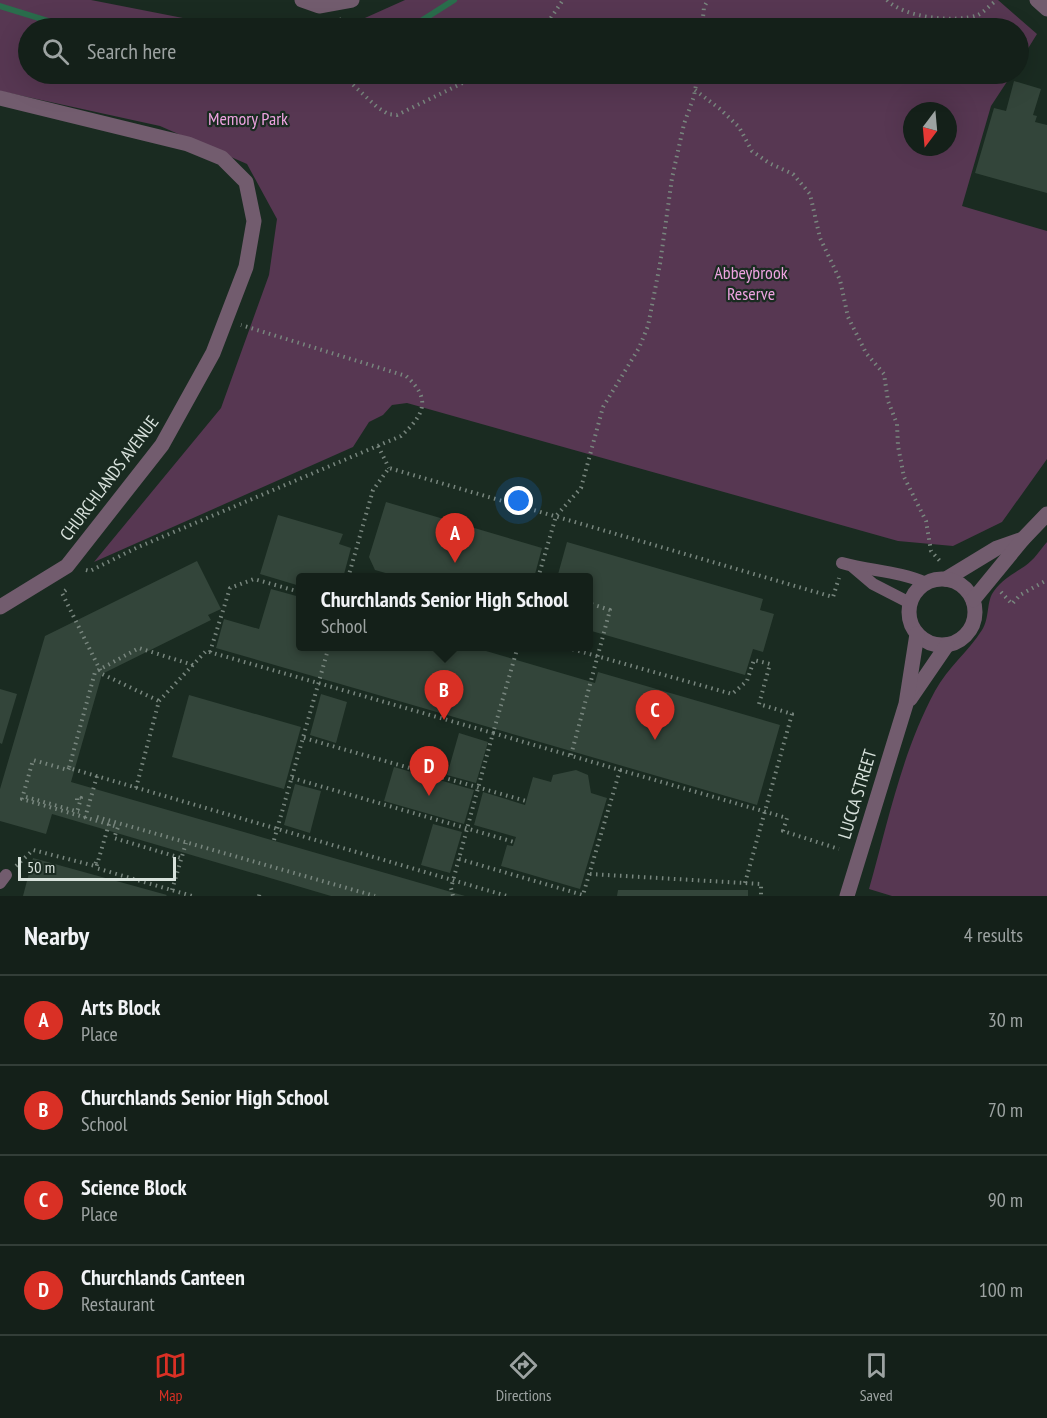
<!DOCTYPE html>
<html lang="en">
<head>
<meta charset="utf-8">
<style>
  body { margin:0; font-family:"PT Sans Narrow",sans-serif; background:#1d2822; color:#f1f3f6 }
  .compass { position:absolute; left:903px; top:102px; width:54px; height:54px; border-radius:50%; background:#142019; box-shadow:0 6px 24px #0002; rotate:196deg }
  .scale { position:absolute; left:18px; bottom:15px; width:158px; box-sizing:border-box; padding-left:6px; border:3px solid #d8e2dc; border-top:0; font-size:16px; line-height:21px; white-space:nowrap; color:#d8e2dc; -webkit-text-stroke:4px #1a2b21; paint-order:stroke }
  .you { position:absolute; left:519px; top:501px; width:21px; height:21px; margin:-15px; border:4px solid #fff; border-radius:50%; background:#1a73e8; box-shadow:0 0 0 9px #1a73e833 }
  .badge { display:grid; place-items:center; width:39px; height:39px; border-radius:50%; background:#d93025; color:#fff; font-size:20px; font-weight:700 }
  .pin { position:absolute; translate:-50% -50px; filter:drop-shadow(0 2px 3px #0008) }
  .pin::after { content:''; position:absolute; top:32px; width:21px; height:18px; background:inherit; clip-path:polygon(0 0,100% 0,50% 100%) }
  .popup { position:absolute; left:296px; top:573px; width:297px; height:78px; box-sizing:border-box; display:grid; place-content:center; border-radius:6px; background:#142019; filter:drop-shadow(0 2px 4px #0005); font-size:20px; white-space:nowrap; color:#9da3a2 }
  .popup b { font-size:22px; color:#f1f3f6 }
  .popup::after { content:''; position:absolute; left:50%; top:100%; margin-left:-12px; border:12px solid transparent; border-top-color:#142019 }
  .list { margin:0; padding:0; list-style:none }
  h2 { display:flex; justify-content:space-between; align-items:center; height:78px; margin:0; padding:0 24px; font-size:26px }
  h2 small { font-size:20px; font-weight:400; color:#9da3a2 }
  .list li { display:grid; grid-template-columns:39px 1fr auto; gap:18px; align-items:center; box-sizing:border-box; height:90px; padding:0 24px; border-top:2px solid #333e38 }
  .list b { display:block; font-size:22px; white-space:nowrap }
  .list p { margin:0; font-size:20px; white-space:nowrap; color:#9da3a2 }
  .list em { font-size:20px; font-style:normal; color:#9da3a2 }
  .icon { flex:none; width:33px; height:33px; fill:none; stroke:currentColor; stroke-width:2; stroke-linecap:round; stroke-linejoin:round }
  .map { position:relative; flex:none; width:1047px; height:896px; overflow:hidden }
  .search { position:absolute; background:#142019; box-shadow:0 6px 24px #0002; left:18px; right:18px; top:18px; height:66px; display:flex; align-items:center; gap:15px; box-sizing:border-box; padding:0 21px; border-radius:33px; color:#9da3a2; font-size:22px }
  .sheet { height:438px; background:#142019 }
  nav { display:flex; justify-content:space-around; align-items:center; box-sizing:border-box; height:84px; border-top:2px solid #333e38; background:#142019; font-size:16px; color:#9da3a2 }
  nav a { display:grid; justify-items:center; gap:3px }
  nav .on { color:#d93025 }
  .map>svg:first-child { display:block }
  .green { fill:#573752; fill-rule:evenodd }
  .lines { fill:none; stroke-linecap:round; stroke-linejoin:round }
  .stream { stroke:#2a6d4c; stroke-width:6 }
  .building { fill:#33453a }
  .path { stroke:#78867e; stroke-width:4; stroke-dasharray:1.5 4.5; stroke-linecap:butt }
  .service { stroke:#725c6e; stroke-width:12 }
  .minor { stroke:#725c6e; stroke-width:15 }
  .tertiary { stroke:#725c6e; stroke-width:15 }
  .labels { text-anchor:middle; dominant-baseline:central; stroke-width:4.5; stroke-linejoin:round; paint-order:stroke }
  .park-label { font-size:18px; fill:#eda3e0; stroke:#1a2b21 }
  .street-label { font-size:18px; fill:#d8e2dc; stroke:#1a2b21 }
</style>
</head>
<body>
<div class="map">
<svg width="1047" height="896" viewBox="0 0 1047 896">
  <rect width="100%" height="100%" fill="#1a2b21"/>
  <g class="green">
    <path d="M0 0H91L234 28 356 22 405 0H998L1037 34 1019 63 1018 28H28V74H1012L991 106 962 206 1047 231V459L1002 522 953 546 898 541 407 403 392 405 383 415 369 422 353 447 94 562 221 408 269 275 277 219 247 164 160 126 0 91ZM912 111H948V147H912Z"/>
    <path d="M1047 542V896H892L869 889C888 822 902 752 935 691 948 667 968 652 982 630 990 618 986 601 994 591 1003 579 1013 574 1025 566 1034 560 1040 550 1047 542Z"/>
  </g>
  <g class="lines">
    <g class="stream">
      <polyline points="0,6 71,28"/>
      <polyline points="410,28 454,0"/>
    </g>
  </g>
  <g class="building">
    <polygon points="1014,81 1041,89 1033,115 1037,116 1035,122 1047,125 1047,193 975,173 994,108 1006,111"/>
    <polygon points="386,502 542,548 534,578 395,578 396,576 375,570 369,557"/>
    <polygon points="278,515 343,534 339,544 351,548 343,578 300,578 300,586 260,574"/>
    <polygon points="567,542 763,599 760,610 774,614 763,652 753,649 745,675 588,630 588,578 557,578"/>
    <polygon points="197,561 221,609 208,615 211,620 102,674 71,782 465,896 331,896 52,814 46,834 0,821 0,789 45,636"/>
    <polygon points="271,589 300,597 300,646 469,646 595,683 598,672 780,725 757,805 216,648 224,619 259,629"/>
    <polygon points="0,689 17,694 2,744 0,743"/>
    <polygon points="321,694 347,702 336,743 310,735"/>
    <polygon points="189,695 301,727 284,789 172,757"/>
    <polygon points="459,733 488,742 476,783 447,775"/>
    <polygon points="394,767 474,790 464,824 384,801"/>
    <polygon points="576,770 588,775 591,793 607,798 580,889 501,866 507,845 513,846 516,837 474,825 483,792 525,805 533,777 551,782 553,775"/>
    <polygon points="295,784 321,791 310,833 284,825"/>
    <polygon points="433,824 462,832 450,873 421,865"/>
    <polygon points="33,858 167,895 166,896 23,896"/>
    <polygon points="618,890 748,890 748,896 617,896"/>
  </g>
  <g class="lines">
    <g class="path">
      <path d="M887 0C904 18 956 23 978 15 984 12 991 4 997 0"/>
      <polyline points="339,18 341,28"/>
      <polyline points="544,28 563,0"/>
      <polyline points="702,28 704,7 708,0"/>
      <polyline points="349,74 351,83 377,107 388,114 397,115 481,74"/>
      <polyline points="695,90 720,109 739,127 752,151 769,163 793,174 810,194 820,238 840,280 848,317 866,353 884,374 888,401 897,424 898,446 904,477 926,521 931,551 940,561"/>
      <polyline points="378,446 389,468"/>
      <path d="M86 570 90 571 136 548 401 436C424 415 432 399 406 376L241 325"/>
      <polyline points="348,578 373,490 389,468 833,597 839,578"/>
      <polyline points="538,578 556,516 581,488 603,407 639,348 648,326 660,264 672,178 684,124 694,96 698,74"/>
      <polyline points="66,590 62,593 102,674 159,701"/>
      <polyline points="1001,592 1012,604 1020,595 1047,580"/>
      <polyline points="510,646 518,649"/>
      <polyline points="561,646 732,694 747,681 754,660 770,664 759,704 792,714 745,883"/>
      <polyline points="210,652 230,588 254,579 300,592"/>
      <polyline points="193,665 139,648 95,672 69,768 507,896"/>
      <polyline points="304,738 526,801"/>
      <polyline points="571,755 610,610 588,603"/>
      <polyline points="69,768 68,770 33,760 22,799 118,827 114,838 181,858"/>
      <polyline points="620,770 787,818 783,831 839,849"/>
      <polyline points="292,778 514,842"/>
      <polyline points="136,788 159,701 206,651 493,733 451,888 453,896"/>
      <polyline points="26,797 79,812"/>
      <polyline points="77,800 77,797 81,798 77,812"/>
      <polyline points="97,817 375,896"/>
      <polyline points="85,818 97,776"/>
      <polyline points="109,824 96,868 192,896"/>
      <polyline points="274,840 329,646"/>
      <polyline points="459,859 583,895 620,770 493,733 518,646"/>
      <polyline points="16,866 33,850 95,866 96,862"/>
      <polyline points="590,874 761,884 761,896"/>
      <polyline points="172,890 186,843"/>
      <polyline points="259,896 260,891"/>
    </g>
    <g class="service">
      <path d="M842 563C870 571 899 571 926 583"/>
      <polyline points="853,567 873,584 910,603"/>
      <polyline points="0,883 6,875"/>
    </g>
    <g class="minor">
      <polyline points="302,0 319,6 352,0"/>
      <polyline points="1037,0 1047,9"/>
      <polyline points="0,98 188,144 222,158 246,182 254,221 246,267 213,353 162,445 67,566 0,607"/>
    </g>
    <g class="tertiary">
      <polyline points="946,579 997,548 1023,539"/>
      <circle cx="942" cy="612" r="33"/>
      <polyline points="973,600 1023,539 1047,514"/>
      <polyline points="910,699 947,645"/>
      <polyline points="847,896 906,704 917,634"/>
    </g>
  </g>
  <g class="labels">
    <g class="park-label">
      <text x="248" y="118">Memory Park</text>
      <text x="751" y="272">Abbeybrook<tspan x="751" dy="21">Reserve</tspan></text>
    </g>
    <g class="street-label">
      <text transform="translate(109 478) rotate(-53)">CHURCHLANDS AVENUE</text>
      <text transform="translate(857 794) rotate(-73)">LUCCA STREET</text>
    </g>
  </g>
</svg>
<svg class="compass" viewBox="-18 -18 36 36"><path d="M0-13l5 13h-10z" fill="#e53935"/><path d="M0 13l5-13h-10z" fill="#9da3a2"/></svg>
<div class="scale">50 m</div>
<div class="you"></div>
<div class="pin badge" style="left:455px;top:563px">A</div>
<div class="pin badge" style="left:444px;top:720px">B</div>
<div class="popup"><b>Churchlands Senior High School</b>School</div>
<div class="pin badge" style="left:655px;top:740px">C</div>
<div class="pin badge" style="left:429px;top:796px">D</div>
<div class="search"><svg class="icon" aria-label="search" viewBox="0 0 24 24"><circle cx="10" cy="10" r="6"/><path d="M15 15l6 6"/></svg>Search here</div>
</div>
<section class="sheet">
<h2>Nearby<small>4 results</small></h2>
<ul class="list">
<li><span class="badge">A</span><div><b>Arts Block</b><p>Place</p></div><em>30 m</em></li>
<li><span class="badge">B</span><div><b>Churchlands Senior High School</b><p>School</p></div><em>70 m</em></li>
<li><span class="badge">C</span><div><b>Science Block</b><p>Place</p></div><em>90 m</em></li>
<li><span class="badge">D</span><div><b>Churchlands Canteen</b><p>Restaurant</p></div><em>100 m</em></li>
</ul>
</section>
<nav>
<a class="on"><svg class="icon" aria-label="map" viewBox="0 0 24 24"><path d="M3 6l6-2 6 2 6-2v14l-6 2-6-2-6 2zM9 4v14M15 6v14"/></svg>Map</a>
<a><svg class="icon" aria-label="directions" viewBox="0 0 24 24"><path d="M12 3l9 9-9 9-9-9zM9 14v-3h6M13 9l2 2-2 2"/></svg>Directions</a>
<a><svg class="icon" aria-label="saved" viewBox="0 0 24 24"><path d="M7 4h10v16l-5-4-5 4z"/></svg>Saved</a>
</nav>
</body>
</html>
